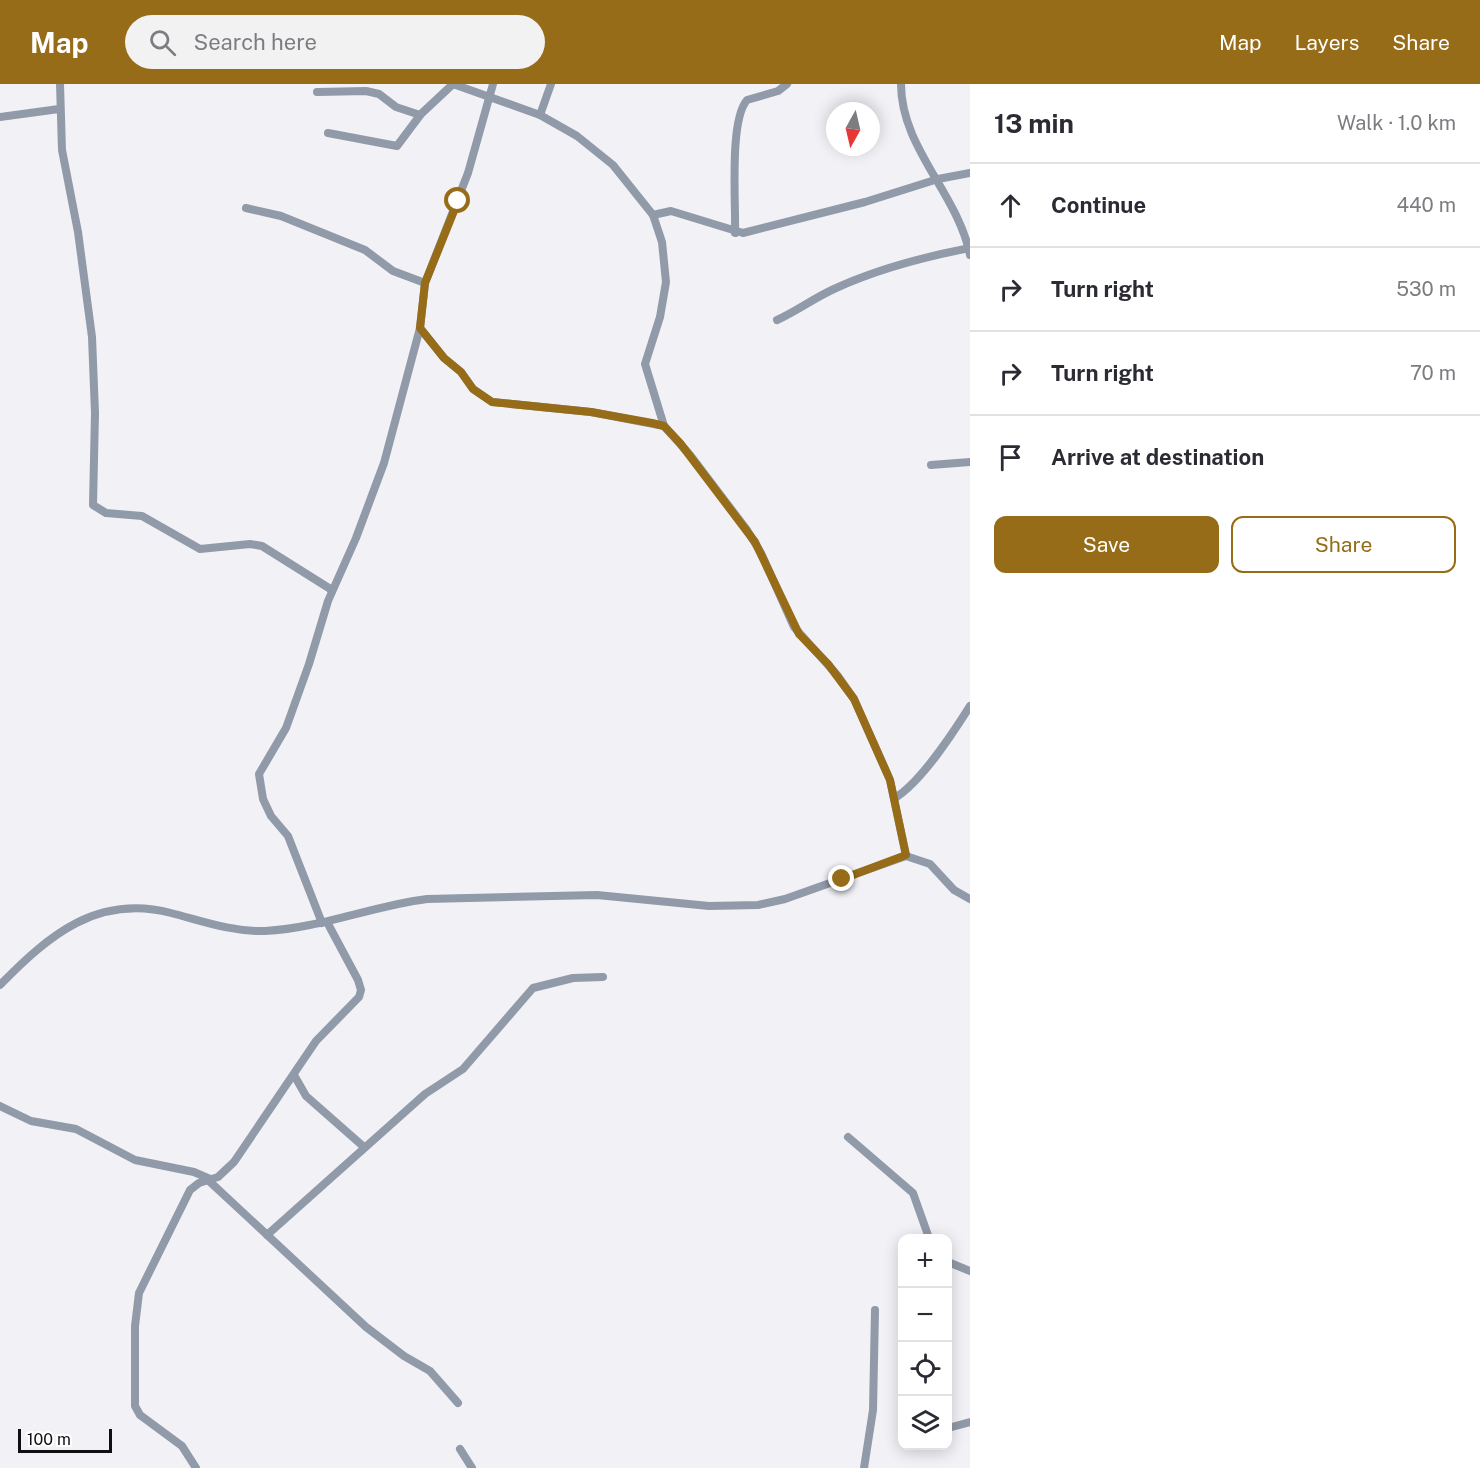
<!DOCTYPE html>
<html lang="en">
<head>
<meta charset="utf-8">
<style>
  body { margin:0; font-family:"Public Sans",sans-serif; background:#f2f2f3; color:#2b2b33 }
  .controls { position:absolute; right:18px; bottom:18px; display:grid; overflow:hidden; border-radius:12px; box-shadow:0 3px 15px #0003 }
  .controls button { width:54px; height:54px; display:grid; place-items:center; padding:0; border:0; border-bottom:2px solid #e1e1e2; background:#fff; color:#2b2b33; font:30px sans-serif }
  .compass { position:absolute; left:826px; top:18px; width:54px; height:54px; border-radius:50%; background:#fff; box-shadow:0 3px 15px #0003; rotate:188deg }
  .scale { position:absolute; left:18px; bottom:15px; width:94px; box-sizing:border-box; padding-left:6px; border:3px solid #101012; border-top:0; font-size:16px; line-height:21px; white-space:nowrap; color:#101012; -webkit-text-stroke:4px #fff; paint-order:stroke }
  .stop { position:absolute; width:18px; height:18px; margin:-14px; border:4px solid #966c18; border-radius:50%; background:#fff }
  .stop.end { background:#966c18; border-color:#fff; box-shadow:0 2px 6px #0008 }
  .list { margin:0; padding:0; list-style:none }
  h2 { display:flex; justify-content:space-between; align-items:center; height:78px; margin:0; padding:0 24px; font-size:26px }
  h2 small { font-size:20px; font-weight:400; color:#7c7c81 }
  .list li { display:grid; grid-template-columns:39px 1fr auto; gap:18px; align-items:center; box-sizing:border-box; height:84px; padding:0 24px; border-top:2px solid #e1e1e2 }
  .list b { display:block; font-size:22px; white-space:nowrap }
  .list em { font-size:20px; font-style:normal; color:#7c7c81 }
  .actions { display:flex; gap:12px; padding:18px 24px }
  .actions a { flex:1; padding:14px 0; border:2px solid #966c18; border-radius:12px; text-align:center; font-size:21px; color:#966c18 }
  .actions .main { background:#966c18; color:#fff }
  .icon { flex:none; width:33px; height:33px; fill:none; stroke:currentColor; stroke-width:2; stroke-linecap:round; stroke-linejoin:round }
  .map { position:relative; flex:none; width:970px; height:1384px; overflow:hidden }
  header { display:flex; align-items:center; gap:36px; box-sizing:border-box; height:84px; padding:0 30px; background:#966c18; color:#fff }
  header strong { font-size:28px }
  nav { display:flex; gap:33px; margin-inline-start:auto; font-size:21px }
  .search { width:420px; height:54px; background:#f2f2f3; display:flex; align-items:center; gap:15px; box-sizing:border-box; padding:0 21px; border-radius:33px; color:#7c7c81; font-size:22px }
  main { display:flex }
  aside { flex:1; background:#fff }
  .map>svg:first-child { display:block }
  .lines { fill:none; stroke-linecap:round; stroke-linejoin:round }
  .minor { stroke:#909aa8; stroke-width:8 }
  .route { stroke:#966c18; stroke-width:8 }
</style>
</head>
<body>
<header>
<strong>Map</strong>
<div class="search"><svg class="icon" aria-label="search" viewBox="0 0 24 24"><circle cx="10" cy="10" r="6"/><path d="M15 15l6 6"/></svg>Search here</div>
<nav><a>Map</a><a>Layers</a><a>Share</a></nav>
</header>
<main>
<div class="map">
<svg width="970" height="1384" viewBox="0 0 970 1384">
  <rect width="100%" height="100%" fill="#f2f1f6"/>
  <g class="lines">
    <g class="minor">
      <polyline points="60,0 62,66 78,148 92,253 95,329 93,421 106,429 142,432 200,465 250,460 262,462 332,506"/>
      <polyline points="453,0 540,31 577,52 613,81 653,131 662,158 666,198 660,233 645,280 664,342 690,371 747,446 761,469 794,543 838,592 854,615 890,696 906,772"/>
      <path d="M901 0C901 64 958 110 970 171"/>
      <polyline points="317,8 366,7 379,10 396,23 420,31"/>
      <polyline points="540,31 551,0"/>
      <polyline points="0,33 59,25"/>
      <polyline points="328,49 397,62 421,30 453,0"/>
      <polyline points="246,124 281,132 365,166 393,187 425,199"/>
      <polyline points="653,131 671,127 743,149 865,118 938,95 970,89"/>
      <path d="M735 149C736 119 729 37 747 16L778 7 787 0"/>
      <path d="M777 236C797 227 814 214 834 205 877 185 923 173 970 164"/>
      <polyline points="420,244 444,274 461,288 473,305 492,318 591,328 664,342"/>
      <polyline points="931,381 970,378"/>
      <path d="M895 714C922 697 953 649 970 622"/>
      <polyline points="322,839 288,752 271,732 263,715 259,690 286,644 309,580 328,517 356,454 384,379 420,244 425,199 468,89 493,0"/>
      <path d="M0 901C49 851 97 810 171 829 202 837 232 848 265 847 321 844 372 822 427 815L597 811 709 822 758 821 785 815 906 772 930 780 954 806 970 815"/>
      <polyline points="294,991 306,1012 364,1063"/>
      <polyline points="0,1022 31,1037 76,1045 135,1076 194,1088 210,1095"/>
      <polyline points="848,1053 913,1109 929,1154"/>
      <polyline points="208,1096 366,1243 404,1272 430,1287 458,1319"/>
      <polyline points="267,1151 425,1010 463,985 533,904 573,894 603,893"/>
      <polyline points="948,1178 970,1187"/>
      <polyline points="948,1344 970,1338"/>
      <polyline points="460,1365 472,1384"/>
      <polyline points="196,1384 182,1362 140,1331 135,1322 135,1242 139,1209 190,1106 199,1099 218,1093 234,1078 316,957 359,913 361,906 358,896 327,838"/>
      <polyline points="864,1384 873,1326 875,1226"/>
    </g>
  </g>
  <g class="lines">
    <polyline class="route" points="458,117 425,199 420,244 444,274 461,288 473,305 492,318 591,328 652,339 664,342 680,359 755,458 799,550 828,580 854,615 890,696 906,771 842,795"/>
  </g>
</svg>
<div class="controls">
<button>+</button>
<button>−</button>
<button><svg class="icon" aria-label="locate" viewBox="0 0 24 24"><circle cx="12" cy="12" r="6"/><path d="M12 2v4M12 18v4M2 12h4M18 12h4"/></svg></button>
<button><svg class="icon" aria-label="layers" viewBox="0 0 24 24"><path d="M12 4l9 5-9 5-9-5zM3 14l9 5 9-5"/></svg></button>
</div>
<svg class="compass" viewBox="-18 -18 36 36"><path d="M0-13l5 13h-10z" fill="#e53935"/><path d="M0 13l5-13h-10z" fill="#7c7c81"/></svg>
<div class="scale">100 m</div>
<div class="stop" style="left:458px;top:117px"></div>
<div class="stop end" style="left:842px;top:795px"></div>
</div>
<aside>
<h2>13 min<small>Walk · 1.0 km</small></h2>
<ul class="list">
<li><svg class="icon" aria-label="ahead" viewBox="0 0 24 24"><path d="M12 20V5M6 11l6-6 6 6"/></svg><div><b>Continue</b></div><em>440 m</em></li>
<li><svg class="icon" aria-label="right" viewBox="0 0 24 24"><path d="M7 20v-9h11M14 6l5 5-5 5"/></svg><div><b>Turn right</b></div><em>530 m</em></li>
<li><svg class="icon" aria-label="right" viewBox="0 0 24 24"><path d="M7 20v-9h11M14 6l5 5-5 5"/></svg><div><b>Turn right</b></div><em>70 m</em></li>
<li><svg class="icon" aria-label="arrive" viewBox="0 0 24 24"><path d="M6 21V4h12l-3 4 3 4H6"/></svg><div><b>Arrive at destination</b></div></li>
</ul>
<div class="actions"><a class="main">Save</a><a>Share</a></div>
</aside>
</main>
</body>
</html>
